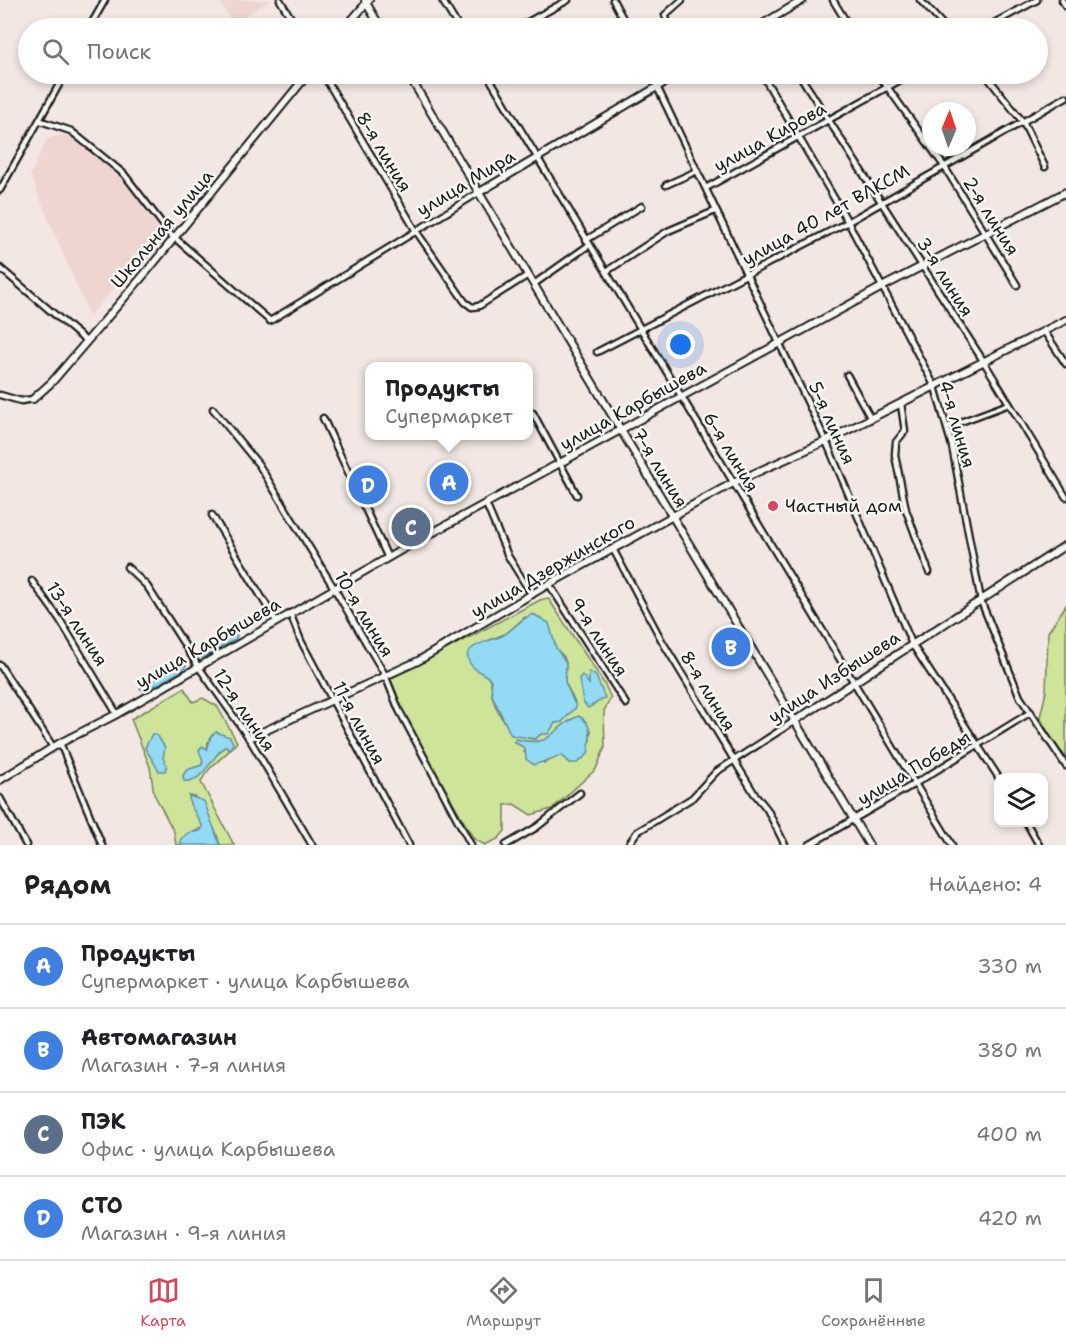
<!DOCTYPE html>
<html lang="ru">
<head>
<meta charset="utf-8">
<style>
  body { margin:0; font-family:"Shantell Sans",sans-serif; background:#f6f6f6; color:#202124 }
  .controls { position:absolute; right:18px; bottom:18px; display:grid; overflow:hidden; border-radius:12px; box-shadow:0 3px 9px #0003 }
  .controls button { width:54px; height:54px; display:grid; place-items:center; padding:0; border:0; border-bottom:2px solid #e0e0e0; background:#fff; color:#202124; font:30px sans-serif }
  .compass { position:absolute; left:922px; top:102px; width:54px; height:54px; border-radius:50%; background:#fff; box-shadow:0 3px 9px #0003; rotate:2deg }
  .you { position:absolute; left:681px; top:345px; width:21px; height:21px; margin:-15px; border:4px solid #fff; border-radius:50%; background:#1a73e8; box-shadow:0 0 0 9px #1a73e833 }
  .badge { display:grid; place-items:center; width:39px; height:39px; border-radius:50%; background:#d1495b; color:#fff; font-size:20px; font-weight:700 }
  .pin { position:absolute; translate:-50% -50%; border:3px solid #fff; box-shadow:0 2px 6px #0006 }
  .popup { position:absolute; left:365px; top:362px; width:168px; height:78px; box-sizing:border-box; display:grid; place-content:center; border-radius:12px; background:#fff; filter:drop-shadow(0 2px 4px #0005); font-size:20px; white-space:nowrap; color:#757577 }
  .popup b { font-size:22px; color:#202124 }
  .popup::after { content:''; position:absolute; left:50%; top:100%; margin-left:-12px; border:12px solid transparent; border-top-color:#fff }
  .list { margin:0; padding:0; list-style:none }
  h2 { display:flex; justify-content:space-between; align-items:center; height:78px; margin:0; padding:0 24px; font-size:26px }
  h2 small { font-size:20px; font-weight:400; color:#757577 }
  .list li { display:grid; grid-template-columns:39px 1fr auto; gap:18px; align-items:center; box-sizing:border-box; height:84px; padding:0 24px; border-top:2px solid #e0e0e0 }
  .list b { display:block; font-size:22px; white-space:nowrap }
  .list p { margin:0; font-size:20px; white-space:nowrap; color:#757577 }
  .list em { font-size:20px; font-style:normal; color:#757577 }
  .icon { flex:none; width:33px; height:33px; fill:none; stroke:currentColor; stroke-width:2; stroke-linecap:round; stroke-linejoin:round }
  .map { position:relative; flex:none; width:1066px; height:845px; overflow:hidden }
  .search { position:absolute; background:#fff; box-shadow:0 3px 9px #0003; left:18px; right:18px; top:18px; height:66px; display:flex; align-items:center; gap:15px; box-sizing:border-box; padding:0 21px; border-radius:33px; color:#757577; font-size:22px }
  .sheet { height:414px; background:#fff }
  nav { display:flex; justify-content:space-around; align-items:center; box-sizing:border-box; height:84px; border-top:2px solid #e0e0e0; background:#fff; font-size:16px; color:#757577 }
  nav a { display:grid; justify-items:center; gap:3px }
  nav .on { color:#d1495b }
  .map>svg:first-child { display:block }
  .built { fill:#efd5d0 }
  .green { fill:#cde499; stroke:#74805a; stroke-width:1.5; fill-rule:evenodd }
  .water { fill:#93dbf5; stroke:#638f9e; stroke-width:1.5 }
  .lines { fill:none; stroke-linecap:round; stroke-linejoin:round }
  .street-casing { stroke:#1c1c1c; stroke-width:9 }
  .secondary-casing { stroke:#1c1c1c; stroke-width:10 }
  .street { stroke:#f6f6f2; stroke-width:4.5 }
  .secondary { stroke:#f6f6f2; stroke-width:6 }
  .poi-dot { fill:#d1495b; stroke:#f6f6f2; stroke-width:2 }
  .labels { text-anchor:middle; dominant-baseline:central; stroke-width:5; stroke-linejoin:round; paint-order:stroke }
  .street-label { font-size:18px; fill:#1c1c1c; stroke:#f6f6f2 }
  .poi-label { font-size:18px; fill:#1c1c1c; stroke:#f6f6f2; text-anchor:start }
</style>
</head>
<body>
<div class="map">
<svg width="1066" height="845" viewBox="0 0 1066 845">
  <rect width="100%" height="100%" fill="#f3e7e3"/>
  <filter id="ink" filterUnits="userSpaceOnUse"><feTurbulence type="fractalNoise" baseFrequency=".0167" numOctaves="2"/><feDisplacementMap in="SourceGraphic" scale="12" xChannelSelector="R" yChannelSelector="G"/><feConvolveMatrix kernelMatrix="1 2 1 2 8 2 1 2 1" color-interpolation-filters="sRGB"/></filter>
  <g filter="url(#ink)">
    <g class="built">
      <polygon points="219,0 271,0 232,24"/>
      <polygon points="67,133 123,180 166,238 148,260 142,258 89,316 30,175 47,139"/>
    </g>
    <g class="green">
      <path d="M548 598 604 683 611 698 604 711 605 747 596 769 552 809 531 815 514 804 505 805V831L498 839 485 845 474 839 399 708 390 679 540 600ZM525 617 564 657 566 663 565 682 575 702 562 722 555 723 535 739C512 738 497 716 492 695 491 687 493 683 488 677L487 641 507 633ZM572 719 591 730 588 754 570 763 562 755 544 763 524 752 525 748 514 742 516 739C546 747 550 736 572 719Z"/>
      <polygon points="1066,605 1066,757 1053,742 1040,717 1046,692 1048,632"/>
      <path d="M184 688 193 702 203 698 217 706 237 742C225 758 209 764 201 782L234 845H220L216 832 195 797 189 796 203 827 181 839V845H176L174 832 154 794 150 767 131 719ZM220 735 230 737 229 749 226 746C220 750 203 772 195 779L187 770 202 765 204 749H207L208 742Z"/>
    </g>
    <g class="water">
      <path d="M533 614 549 623 556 648 566 663 565 682 576 707 562 722 555 723 548 734H541L535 739 511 735 492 695 491 680C486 674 477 672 472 666 455 646 491 641 502 636 513 630 520 619 533 614Z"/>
      <polygon points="231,631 237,635 236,639 203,658 199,657 200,650"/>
      <polygon points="182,661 186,665 183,670 144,692 140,688"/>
      <polygon points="589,672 596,676 605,698 588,708 583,702 579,679 582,675 589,684"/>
      <path d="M579 716C594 724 590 740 588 754L577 763H570L562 755 534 765 526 759 525 748 514 742 516 739C554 749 549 728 579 716Z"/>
      <path d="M216 732 230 737 233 743 230 749 226 746C212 754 204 784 184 781L183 775 187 770 202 765 203 761 199 750 202 746 207 749 211 736Z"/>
      <polygon points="152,734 158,736 165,748 163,758 167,765 165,771 159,771 145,748"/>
      <polygon points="189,796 204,801 220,845 181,845 181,839 188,833 200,831 203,827 190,804"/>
    </g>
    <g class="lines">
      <g class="street-casing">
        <g id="street">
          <polyline points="280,0 297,28"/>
          <polyline points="442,0 459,28"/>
          <polyline points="613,0 628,28"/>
          <polyline points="833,0 850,28"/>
          <polyline points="920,0 946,28"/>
          <polyline points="1062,0 1066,7"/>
          <polyline points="766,22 770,28"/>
          <polyline points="89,28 105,0"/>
          <polyline points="517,28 568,0"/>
          <polyline points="670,28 665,15 682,0"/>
          <polyline points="985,28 1037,0"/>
          <polyline points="323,74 416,231 465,302 472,307 479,306 528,275"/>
          <polyline points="487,74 952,845"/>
          <polyline points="651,74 826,441 912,644 999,778"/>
          <polyline points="762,74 848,222 935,387 952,446 981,601 1020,697 1066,766"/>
          <polyline points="799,74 984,362 1066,497"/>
          <polyline points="878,74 944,166 1017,285"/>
          <polyline points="985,74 1023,122 1045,167"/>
          <polyline points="41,121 71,131 124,174 174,239"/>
          <polyline points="666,185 697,171"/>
          <polyline points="706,188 911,74"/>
          <polyline points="0,190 65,74"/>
          <polyline points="175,238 270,321 478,193"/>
          <polyline points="586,240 642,206"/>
          <polyline points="0,268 86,341"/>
          <polyline points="607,271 668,231 715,211"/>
          <polyline points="534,284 589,245"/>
          <polyline points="1044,331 1066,364"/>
          <polyline points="597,352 848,222 1066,97"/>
          <polyline points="847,375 871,419"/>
          <polyline points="0,395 21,401 33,399"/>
          <polyline points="901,404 905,431 896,442 895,455 906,510 929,572"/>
          <polyline points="213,409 259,465 334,588 385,675 399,710 471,845"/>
          <polyline points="533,413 577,495"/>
          <polyline points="323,418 388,558"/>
          <polyline points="947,427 1009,404"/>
          <polyline points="486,504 508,556 532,595"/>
          <polyline points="212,515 276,621"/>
          <polyline points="613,549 662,641 754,793 767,809 785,845"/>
          <polyline points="127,567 147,586 198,666 249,738 312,845"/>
          <polyline points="32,581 60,620 117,714"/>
          <polyline points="549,584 626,704"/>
          <polyline points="290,613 301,641 409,845"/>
          <polyline points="0,665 53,747"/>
          <polyline points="60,743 102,845"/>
          <polyline points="0,798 26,845"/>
          <polyline points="1026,822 1039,845"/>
          <polyline points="506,845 537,827 580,793"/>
          <polyline points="628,845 637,832 692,798 716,772 793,722"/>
          <polyline points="809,845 916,783 1031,712"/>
        </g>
      </g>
      <g class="secondary-casing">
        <g id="secondary">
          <polyline points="365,1 381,28"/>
          <polyline points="345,28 369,0"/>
          <polyline points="756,28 803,0"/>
          <polyline points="408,74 869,845"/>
          <polyline points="478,193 679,74"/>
          <polyline points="33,399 52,382 148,270 308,74"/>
          <polyline points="793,722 1066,545"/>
          <polyline points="249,738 418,661 549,584 733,483 826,441 1066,320"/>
          <polyline points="0,780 60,743 117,714 410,545 882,287 1066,192"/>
        </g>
      </g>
      <use href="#street" class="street"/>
      <use href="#secondary" class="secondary"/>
    </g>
  </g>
  <circle class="poi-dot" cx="773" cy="506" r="6"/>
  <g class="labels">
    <g class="street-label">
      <text transform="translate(770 137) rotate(-29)">улица Кирова</text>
      <text transform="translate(384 152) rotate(59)">8-я линия</text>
      <text transform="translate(466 183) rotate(-31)">улица Мира</text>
      <text transform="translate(826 215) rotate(-29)">улица 40 лет ВЛКСМ</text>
      <text transform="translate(991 216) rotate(58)">2-я линия</text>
      <text transform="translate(162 229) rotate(-50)">Школьная улица</text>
      <text transform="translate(945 277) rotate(58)">3-я линия</text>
      <text transform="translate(633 406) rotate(-29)">улица Карбышева</text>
      <text transform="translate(832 423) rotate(66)">5-я линия</text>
      <text transform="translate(957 424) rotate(74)">4-я линия</text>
      <text transform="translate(731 452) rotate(59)">6-я линия</text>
      <text transform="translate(660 468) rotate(59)">7-я линия</text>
      <text transform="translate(553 567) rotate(-30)">улица Дзержинского</text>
      <text transform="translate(364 614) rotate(59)">10-я линия</text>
      <text transform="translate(77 624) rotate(57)">13-я линия</text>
      <text transform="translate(599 637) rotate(57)">9-я линия</text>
      <text transform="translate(208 643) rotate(-30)">улица Карбышева</text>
      <text transform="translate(834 677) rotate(-33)">улица Избышева</text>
      <text transform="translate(708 691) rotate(59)">8-я линия</text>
      <text transform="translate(244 710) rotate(56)">12-я линия</text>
      <text transform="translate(359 723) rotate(62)">11-я линия</text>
      <text transform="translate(914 768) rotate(-31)">улица Победы</text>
    </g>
    <g class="poi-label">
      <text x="785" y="506">Частный дом</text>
    </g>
  </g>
</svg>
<div class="controls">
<button><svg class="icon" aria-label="layers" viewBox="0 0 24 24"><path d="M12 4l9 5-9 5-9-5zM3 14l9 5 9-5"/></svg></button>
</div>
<svg class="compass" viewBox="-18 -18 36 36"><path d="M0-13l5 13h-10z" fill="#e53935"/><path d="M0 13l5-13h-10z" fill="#757577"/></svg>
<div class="you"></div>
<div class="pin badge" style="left:449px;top:482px;background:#3f7fe0">A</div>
<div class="popup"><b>Продукты</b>Супермаркет</div>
<div class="pin badge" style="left:731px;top:647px;background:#3f7fe0">B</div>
<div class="pin badge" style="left:411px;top:527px;background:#5c6f8a">C</div>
<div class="pin badge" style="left:368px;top:485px;background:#3f7fe0">D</div>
<div class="search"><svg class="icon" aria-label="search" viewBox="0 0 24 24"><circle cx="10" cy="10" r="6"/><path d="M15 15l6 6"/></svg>Поиск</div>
</div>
<section class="sheet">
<h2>Рядом<small>Найдено: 4</small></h2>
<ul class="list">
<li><span class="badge" style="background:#3f7fe0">A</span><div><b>Продукты</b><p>Супермаркет · улица Карбышева</p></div><em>330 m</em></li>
<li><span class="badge" style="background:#3f7fe0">B</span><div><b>Автомагазин</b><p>Магазин · 7-я линия</p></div><em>380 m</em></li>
<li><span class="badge" style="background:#5c6f8a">C</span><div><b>ПЭК</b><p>Офис · улица Карбышева</p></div><em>400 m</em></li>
<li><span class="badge" style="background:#3f7fe0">D</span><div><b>СТО</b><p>Магазин · 9-я линия</p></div><em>420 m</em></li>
</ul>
</section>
<nav>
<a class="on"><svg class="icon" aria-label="map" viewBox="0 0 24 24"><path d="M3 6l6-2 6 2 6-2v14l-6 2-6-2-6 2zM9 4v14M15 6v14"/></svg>Карта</a>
<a><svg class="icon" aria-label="directions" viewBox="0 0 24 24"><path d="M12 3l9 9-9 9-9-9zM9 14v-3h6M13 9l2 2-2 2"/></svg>Маршрут</a>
<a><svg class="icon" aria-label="saved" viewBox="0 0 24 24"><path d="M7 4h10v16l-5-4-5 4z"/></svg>Сохранённые</a>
</nav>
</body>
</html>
